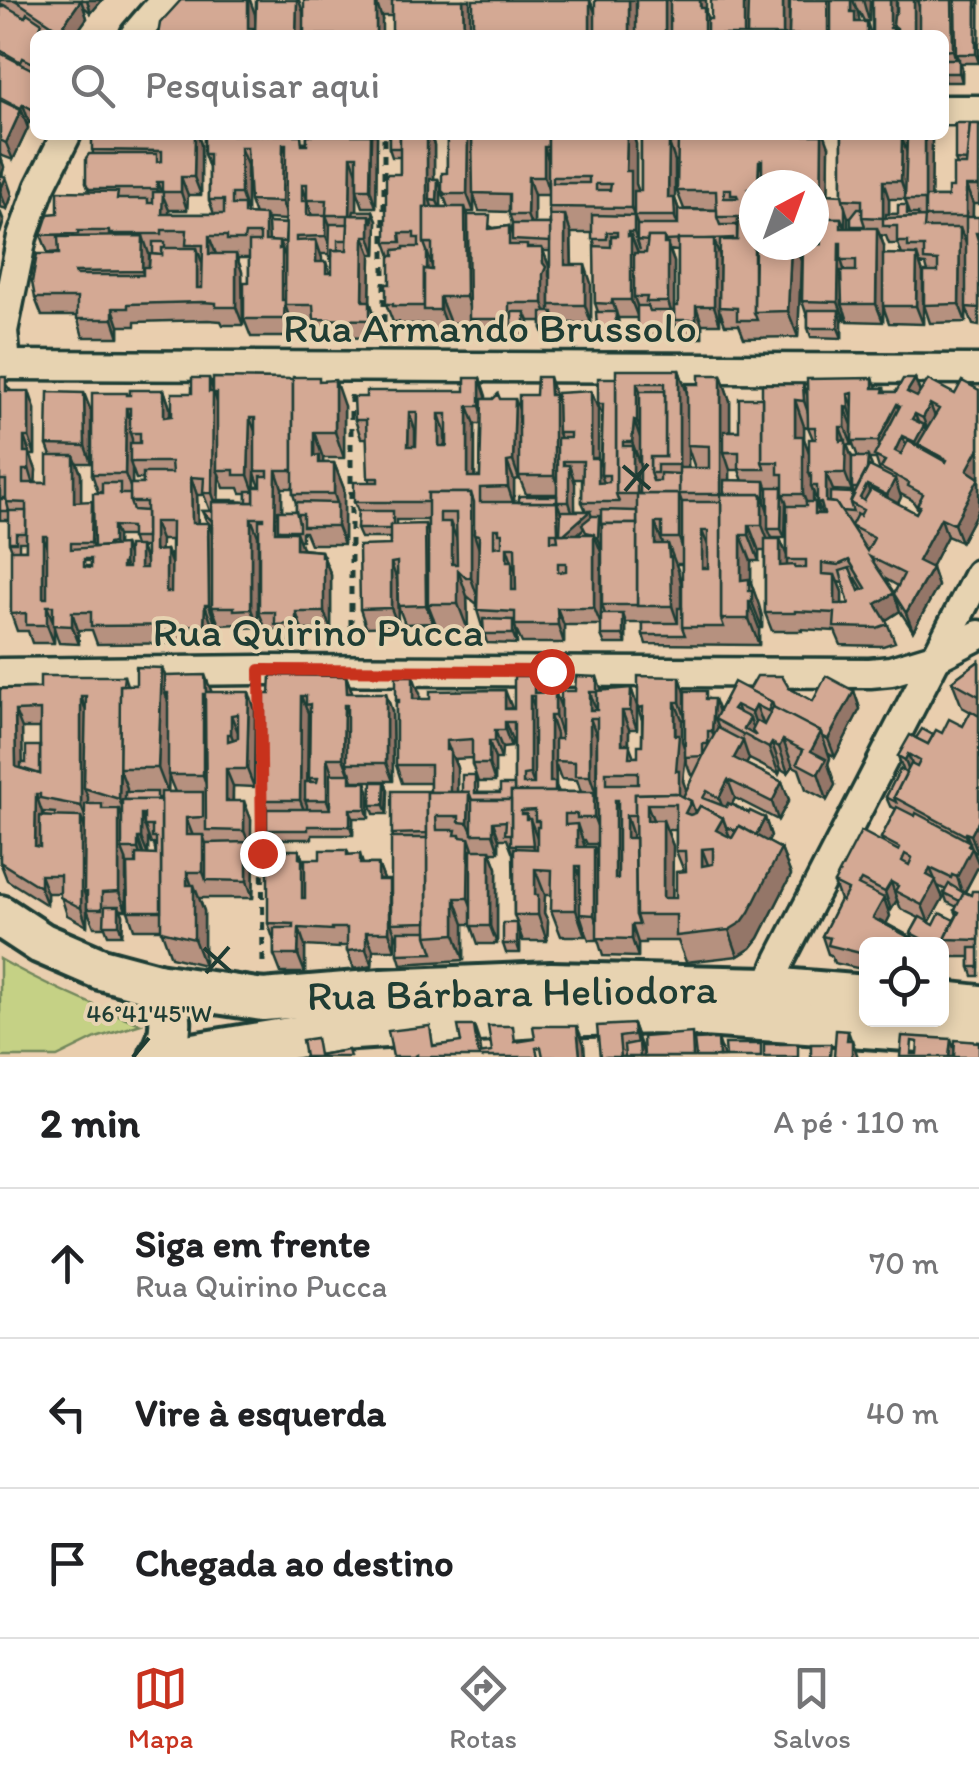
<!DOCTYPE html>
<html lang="pt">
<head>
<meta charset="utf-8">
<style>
  body { margin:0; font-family:Itim,sans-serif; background:#f6f6f6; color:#202124 }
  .controls { position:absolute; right:30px; bottom:30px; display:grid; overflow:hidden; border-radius:15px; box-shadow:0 5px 15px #0003 }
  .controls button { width:90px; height:90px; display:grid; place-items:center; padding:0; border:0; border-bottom:2px solid #e0e0e0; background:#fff; color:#202124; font:50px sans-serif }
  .compass { position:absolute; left:739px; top:170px; width:90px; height:90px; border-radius:50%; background:#fff; box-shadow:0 5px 15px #0003; rotate:41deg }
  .stop { position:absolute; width:30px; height:30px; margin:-22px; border:8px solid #c8321e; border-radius:50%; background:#fff }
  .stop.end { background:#c8321e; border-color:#fff; box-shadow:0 2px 10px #0008 }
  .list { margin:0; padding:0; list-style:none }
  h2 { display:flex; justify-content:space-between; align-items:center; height:130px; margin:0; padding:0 40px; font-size:42px }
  h2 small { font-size:32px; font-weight:400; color:#757577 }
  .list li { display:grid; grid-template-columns:65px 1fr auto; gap:30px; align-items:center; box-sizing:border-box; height:150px; padding:0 40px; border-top:2px solid #e0e0e0 }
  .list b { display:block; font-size:38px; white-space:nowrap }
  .list p { margin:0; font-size:32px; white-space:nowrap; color:#757577 }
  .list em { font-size:32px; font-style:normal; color:#757577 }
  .icon { flex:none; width:55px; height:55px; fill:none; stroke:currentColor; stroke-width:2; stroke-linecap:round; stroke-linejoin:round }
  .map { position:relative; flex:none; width:979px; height:1057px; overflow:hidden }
  .search { position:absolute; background:#fff; box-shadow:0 5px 15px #0003; left:30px; right:30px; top:30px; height:110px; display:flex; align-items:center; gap:25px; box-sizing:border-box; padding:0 35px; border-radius:15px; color:#757577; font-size:38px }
  .sheet { height:580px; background:#fff }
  nav { display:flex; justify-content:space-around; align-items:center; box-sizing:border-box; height:140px; border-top:2px solid #e0e0e0; background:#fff; font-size:28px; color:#757577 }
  nav a { display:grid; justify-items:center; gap:5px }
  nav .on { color:#c8321e }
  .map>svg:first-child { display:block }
  .green { fill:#c5d185; stroke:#72875c; stroke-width:2.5 }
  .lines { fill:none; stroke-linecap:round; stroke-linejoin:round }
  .street-casing { stroke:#1f3d34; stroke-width:35 }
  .secondary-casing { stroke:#1f3d34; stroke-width:48 }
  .path { stroke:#1f3d34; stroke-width:5; stroke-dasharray:8 8; stroke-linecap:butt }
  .street { stroke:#e7d3b1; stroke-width:28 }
  .secondary { stroke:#e7d3b1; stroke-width:40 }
  .wall { fill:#b6917f; stroke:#1f3d34; stroke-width:2.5; fill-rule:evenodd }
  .shaded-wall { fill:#947668; stroke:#1f3d34; stroke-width:2.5 }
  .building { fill:#d4a994; stroke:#1f3d34; stroke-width:2.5; fill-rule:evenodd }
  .route { stroke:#c8321e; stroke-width:12 }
  .ticks { fill:none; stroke:#1f3d34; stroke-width:4 }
  .labels { text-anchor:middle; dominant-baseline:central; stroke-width:8; stroke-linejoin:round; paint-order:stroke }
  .street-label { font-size:42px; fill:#1f3d34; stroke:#e7d3b1 }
  .ticks-label { font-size:25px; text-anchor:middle; fill:#1f3d34; stroke:#e7d3b1; stroke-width:8; stroke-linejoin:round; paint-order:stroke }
</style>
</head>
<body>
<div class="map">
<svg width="979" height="1057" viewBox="0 0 979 1057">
  <rect width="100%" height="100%" fill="#e9ceae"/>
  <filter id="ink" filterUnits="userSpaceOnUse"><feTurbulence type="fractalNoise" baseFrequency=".01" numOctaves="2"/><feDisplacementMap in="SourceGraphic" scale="20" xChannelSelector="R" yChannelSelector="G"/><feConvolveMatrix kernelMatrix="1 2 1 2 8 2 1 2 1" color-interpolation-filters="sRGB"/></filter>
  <g filter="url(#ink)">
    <path class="green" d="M0 959C45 985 92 1005 141 1024L96 1038 57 1057H0Z"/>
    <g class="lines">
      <g class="street-casing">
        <g id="street">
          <polyline points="135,35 165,0"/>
          <polyline points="944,110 979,110"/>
          <polyline points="0,365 979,369"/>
          <polyline points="6,365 3,331 22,237 40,187 66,135"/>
          <polyline points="0,673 260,670 870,673 891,671 934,658 979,635"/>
          <polyline points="763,1001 780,960 979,574"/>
        </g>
      </g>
      <g class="secondary-casing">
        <g id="secondary">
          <polyline points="0,916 41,943 101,969 157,984 263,1000 382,990 551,983 768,988 866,996"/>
          <path d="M157 984C173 1007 175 1033 160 1057"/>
          <polyline points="942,1002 979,1006"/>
          <polyline points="175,1057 339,1030 553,1016 660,1013 979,1035"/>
        </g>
      </g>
      <g class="path">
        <polyline points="384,338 384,135"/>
        <polyline points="351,643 351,394"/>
        <polyline points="261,698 263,967"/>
      </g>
      <use href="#street" class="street"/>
      <use href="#secondary" class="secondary"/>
    </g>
    <g class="wall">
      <polygon points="0,0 102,0 91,13 83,6 87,18 75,35 35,35 35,125 29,122 27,125 28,128 13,160 0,155 0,6 3,7 3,5 0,3"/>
      <polygon points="304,0 470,0 470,35 392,16 381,16 382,19"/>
      <polygon points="790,0 869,0 869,21 864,21 860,13 858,12 858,18 859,22 867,22 871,35 789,35"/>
      <polygon points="896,0 896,12 897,0 979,0 979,63 961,63 962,68 962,82 944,82 944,35 897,35 896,33 896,35 872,35"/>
      <path d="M971 124H979V204H973V217L977 235H979V326L973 325 966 307V301V322L930 323 924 305 928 272 926 265 920 264 923 273V324L889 323 883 306V322L848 321 845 312V320H842V338L811 337 808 328V319L802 301 803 252H798L801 261 798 337 744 338 739 325H725L720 311V324H702V338H640L637 328V318H618L619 337H600L597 328 598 312 595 303V246L592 233H571L572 265 591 283V323H557V337H545L542 328V321H529L528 337H475L470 323H450V336H433L429 324H400L399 322H393L386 304 390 284 391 256 386 242 400 174V157H392L389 148V135H430L434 145V179H438L441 188V207H448L442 191 447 173V135H633L636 144V184L638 191H641V135L829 146 828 194 842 195V135H932L931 197H948L953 188 957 165 955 160ZM675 161H678L677 191 684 209 717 210H679L675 199ZM754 185H814V245H754ZM534 195H548L550 224H534ZM474 196 479 211 509 212 512 224V235L509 226 494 228 468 215 467 212H474ZM889 199H905L910 214 907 205 898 214H889ZM848 217H851V228H848ZM880 235 886 236 889 244H898L902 255 883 254 884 246ZM670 250 678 251V306L674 311V262ZM543 251H550V278L549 266Z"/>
      <path d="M92 135H198L201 145V195H188L187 210H169V214H214L209 200V168L204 154V135L307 142V135H377L376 207H363L357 190V211H373L377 220 376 254H371L370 302 376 319V338L320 337 315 323 291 322V337H251L244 319 249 282V258H237L242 272 243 325H223L221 321 208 320 135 322V326H119V337H83L77 316H42L35 298 59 254V252L48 253 41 235 89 191 86 183 93 154ZM247 165H248L250 201 255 215 248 214 247 212ZM267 219 286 220V224L268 223ZM321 254H329L332 265V273H330L326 262H322Z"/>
      <polygon points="0,155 4,167 2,176 12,195 7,209 0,207"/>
      <path d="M679 370 687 394 699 384 721 375 730 401V431H739L762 398 807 395 873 378 877 388H884L885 392H896L915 379 920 392 955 394 979 390V508L961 542 947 536 931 567 938 586 913 631 900 611 886 620 895 642 883 646 841 645 835 631 801 629 802 631H772L765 613V551H759V561H751V583L762 617V628H759V645L646 644 643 635V623H626V644H605L601 635 605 614 602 605V547L598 545 601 552V625H564V643H522L516 630 517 644 487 643 477 610V604L467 596 468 630H438L433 617V623L405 624 398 606 397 580 398 626 366 627 360 609 390 545V538H361L357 529 358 511 354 502 370 482 367 438H361L355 420 465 391 480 378 486 399H500L519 408 556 395 557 404 591 391 598 409V458L601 466 602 415 598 404 616 378ZM475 424H481L480 477H475ZM852 425V441L858 457H852L847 445H852ZM804 426 808 427 813 439 809 453 804 439ZM688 448 695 468H688ZM869 459H876L880 472 871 467ZM730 470H739L743 481 730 480ZM519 477 526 494H557V496L514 502V480L519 479ZM574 479H582V502L586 511H575ZM852 488 854 494 853 496 833 492V490L852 491ZM813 491 822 514H819L815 502H813ZM899 493 912 500 918 509 916 513 898 504 901 497ZM786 502 787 506V556L780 539 772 538H785ZM396 520H428V533L396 525ZM676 564H682V608L681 583ZM854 578H856L863 590 859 591ZM884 578 898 586 894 593ZM838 582 843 583 849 604H842V592Z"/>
      <path d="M0 377 11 391 35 409V455H30L36 470 35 483H47L51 456 47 445 91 411V463H77L81 474V502L93 506 102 492H98L92 474 128 395 164 390 170 408V416H172L192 393 321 381 344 406V458H323V463H334L344 489V544H310L305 532H302V540H299L302 549 321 551 331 575V630H302V642L281 643 277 630H266L259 612V536H258V627L241 628 240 624 219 625 215 615V623L211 622V643L97 644 92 630H78L79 644 59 643 54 628V643H32L28 631H17L11 614 12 550 9 542V520H0V499L6 498H0ZM132 468 136 479H143V484H132ZM255 473 260 487H255ZM219 474 224 488H239L241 493H247V502L218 500ZM282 488H293V494L296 503V511H282ZM197 495H204L210 511H202L206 520 212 527V532L198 523ZM117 536H131L134 546 128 556 124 545 117 546ZM161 540H171V565L166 550 160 551ZM19 542H26V550H19ZM141 547H146V562ZM84 561H91V566H84Z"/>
      <path d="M979 661V850L978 853 974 851 979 865 965 892 971 895 979 891V976H973L970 967V957H951L949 953 947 958 942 956V944H866V970L834 963 831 955 828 954 822 936 840 900 834 883 883 842 881 838 896 809 890 806 886 797 904 772 898 756 916 738 942 733 963 726 971 712 962 707 952 681ZM938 886 946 890 944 893 947 902 957 907 955 910 957 915 954 920 934 925 929 923 943 898ZM897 900 901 909 919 918 911 933 913 938 886 924 890 916 887 908 891 910Z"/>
      <path d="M162 668 165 676 255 710 254 787 233 786V801L251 819 250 848 254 860 253 898H199L204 911V965L171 957 161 929H134L128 911 127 864 126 859V910H121L123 915 122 935H108L105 927H94L87 909V901V926L67 915 60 893H47V905L7 880 0 862V689L40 688 124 676 127 685H136ZM22 728H40V746L26 763H22ZM168 775 175 792H168ZM148 836 151 844H154L156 855H148Z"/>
      <path d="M346 676 352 693 392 711 393 781H353L350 771 353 782H366L369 791V818H353V835H312V839H270L267 830V809L264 800 270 694ZM308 713 310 716 309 778 311 782H307Z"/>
      <path d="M534 676 540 693 555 692 561 707 575 691 597 677 602 691 631 688 637 706V729H629V744L634 757H638L642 745V720L638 708 685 691 709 699 719 711 728 694 749 690 789 688 813 701 854 691 860 709 835 757 829 753 830 758 828 764 835 785 827 800 806 789 799 769 793 766 788 773 781 769 779 774 749 759 746 764 782 782 789 800 778 820 735 798 732 804 749 813 765 818 771 836 768 842 781 849 791 875 759 938 751 948 738 956 686 962 678 941H645V943H638V957L603 956 598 940H589L585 930V936H561L551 910 552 895H545L544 913 548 921 547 941H523L520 933V953H506L503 944 517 923 514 915 513 852H512L507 839H499V852H491L497 868V944H478L471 924H464V960L401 964 398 954V940L395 933V950H373L372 966 354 969 347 951V946H339V948L305 946V973H281L274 955V941L268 923 299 850 305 865 347 850 349 855 360 854 363 864H378L384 880 391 888 394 838 392 834 430 791V783H402L396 765V700L420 694V699L514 709ZM682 719 685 720V750L682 741ZM512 740H514V785L500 793H478V784L475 775 462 792H457V768L454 759 472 758V764L478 782H495V759H501L502 748 511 747ZM685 758 691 775 694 774 686 792 683 781ZM556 765 561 779 577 780 581 792H559L556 786ZM667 830H676V851L684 871 676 898H672L673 846ZM582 840H585L587 844H597V855L594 847H585Z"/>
      <polygon points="385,782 388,791 387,814 374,814 371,805"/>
      <polygon points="633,1024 644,1054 695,1042 724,1057 600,1057"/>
    </g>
    <g class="shaded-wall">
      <polygon points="81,0 87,18 75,35 62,35 60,30"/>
      <polygon points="87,0 102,0 91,13"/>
      <polygon points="248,0 250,0 255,14 256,35 251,35 248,28"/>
      <polygon points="297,0 299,0 303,12 303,35 296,35"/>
      <polygon points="463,0 470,0 470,35 464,35"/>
      <polygon points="590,0 597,17 597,35 590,35"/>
      <rect x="629" y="0" width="10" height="35"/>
      <polygon points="665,0 671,0 672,35 665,35"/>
      <polygon points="700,0 706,0 706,14 710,26 710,35 704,35"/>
      <rect x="744" y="0" width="6" height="35"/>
      <rect x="783" y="0" width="6" height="35"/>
      <rect x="828" y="0" width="6" height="35"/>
      <polygon points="851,0 853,0 858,12 862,35 851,12"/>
      <polygon points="863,0 869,0 870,2 869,21"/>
      <polygon points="890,0 896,0 896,28 893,25 896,35 892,35 890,28"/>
      <polygon points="914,0 917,0 920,10 920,35 914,35"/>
      <polygon points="952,0 955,0 956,54 962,68 962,82 953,50"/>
      <polygon points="976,0 979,0 979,41 976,41 979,49 979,63 976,54"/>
      <polygon points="376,1 382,19 382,35 376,35"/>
      <polygon points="23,104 29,122 27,126 21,108"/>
      <polygon points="21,110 28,128 13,160 6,143"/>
      <polygon points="195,135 198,135 201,145 201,195 194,177"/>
      <polygon points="371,135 377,135 376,207 370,189"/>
      <polygon points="427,135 430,135 434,145 434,200 430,200 433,210 432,243 427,243"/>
      <polygon points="468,135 474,135 474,212 467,194"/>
      <polygon points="627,135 633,135 636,144 636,184 641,197 634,216 631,208 626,171"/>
      <polygon points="822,135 825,135 829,146 828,226 821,218"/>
      <polygon points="925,135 932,135 931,218 925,200"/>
      <polygon points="902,138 908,156 907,199 901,181"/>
      <polygon points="669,143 675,161 675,199 681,216 681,234 668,198"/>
      <polygon points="283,144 290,162 288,220 282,202"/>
      <polygon points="240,147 247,165 247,212 241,194"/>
      <polygon points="544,147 550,165 550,195 544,177"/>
      <polygon points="0,155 4,167 0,182"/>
      <polygon points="351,156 357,173 357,223 350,215"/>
      <polygon points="759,161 765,178 765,185 758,185"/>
      <polygon points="6,177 12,195 7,209 0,191"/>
      <polygon points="181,177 188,195 187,210 181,192"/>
      <polygon points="528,177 534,195 534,233 527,215"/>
      <polygon points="438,179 441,188 441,210 437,201"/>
      <polygon points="883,181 889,199 889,226 883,218"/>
      <polygon points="157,182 169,210 169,232 162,214 162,204 157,189"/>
      <polygon points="302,184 313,219 313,233 302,201"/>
      <polygon points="966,186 973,204 972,235 966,217"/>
      <polygon points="748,189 754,205 754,232 748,217"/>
      <polygon points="465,207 474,233 473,319 466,297"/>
      <polygon points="845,208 848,217 848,245 841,228 841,218"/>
      <polygon points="0,211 4,221 0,234"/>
      <polygon points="373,211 377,220 376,254 370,236 370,215"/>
      <polygon points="265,215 272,232 272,243 265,241"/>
      <polygon points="326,215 333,233 333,254 326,236"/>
      <polygon points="565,215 571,233 572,283 565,265"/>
      <polygon points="634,216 641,234 637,240 640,250 634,232"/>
      <polygon points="877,228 884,246 883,322 876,304"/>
      <polygon points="960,228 967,246 966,322 959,304"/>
      <polygon points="628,232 631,241 631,235 638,253 634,297 638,308 638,318 631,300"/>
      <polygon points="143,236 149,254 149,289 142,271"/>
      <polygon points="209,236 216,254 209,254"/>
      <polygon points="364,236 371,254 370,302 376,319 376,338 363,301"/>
      <polygon points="664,237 674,262 674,320 668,302"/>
      <polygon points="714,239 720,257 719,307 720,324 714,306"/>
      <polygon points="316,240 322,258 322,280 316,262"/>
      <polygon points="279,241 289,266 285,305 291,322 291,337 284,319 282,300"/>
      <polygon points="839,243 845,260 841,260 845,272 842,304 845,312 845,320 838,302"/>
      <polygon points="791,245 795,245 801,261 798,337 788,311"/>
      <polygon points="197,248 203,265 203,302 197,288"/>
      <polygon points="542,248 549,266 549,276 553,284 550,292 550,321 543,303"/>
      <polygon points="427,251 433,269 428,310"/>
      <polygon points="236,254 242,272 243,325 236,307"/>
      <polygon points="917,255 923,273 923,324 916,306"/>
      <polygon points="585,265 591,283 591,323 585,305"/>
      <polygon points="440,297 450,323 450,336 440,310"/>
      <polygon points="612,300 618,318 619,337 615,328 616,312"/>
      <polygon points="696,306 702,324 702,338 696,320"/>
      <polygon points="113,308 119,326 119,337 113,319"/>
      <polygon points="839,310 842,320 842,338 838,328"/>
      <polygon points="525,312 529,321 528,337 525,328"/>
      <polygon points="553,314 557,323 557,337 554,328"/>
      <polygon points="679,370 688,396 688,494 679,465"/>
      <polygon points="721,375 730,401 730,452 724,452 730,470 730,502 721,494"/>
      <polygon points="549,377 561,413 558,433 561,442 561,494 554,476"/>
      <polygon points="209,378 220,411 217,470 219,474 218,511 212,493"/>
      <polygon points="480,378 486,396 486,424 480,406"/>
      <polygon points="915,379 921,396 914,410 907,392"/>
      <polygon points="335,380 344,406 344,458 335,432"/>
      <polygon points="637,383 647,409 647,447 637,421"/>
      <polygon points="803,384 813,410 813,427 804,401"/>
      <polygon points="164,390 170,408 170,435 164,417"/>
      <polygon points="29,391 35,409 35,455 29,437"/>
      <polygon points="591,391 598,409 598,476 591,458"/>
      <polygon points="84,393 91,411 91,463 85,446"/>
      <polygon points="848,394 855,411 855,426 849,408"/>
      <polygon points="515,399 522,417 519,479 513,461"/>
      <polygon points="795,400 804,426 804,439 813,463 811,473 809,473 813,483 811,486 813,491 813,520 803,494 795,436"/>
      <polygon points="897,404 904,422 884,459 878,441"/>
      <polygon points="930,404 937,422 930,436 923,418"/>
      <polygon points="468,406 475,424 474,495 468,477"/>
      <polygon points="845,407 852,425 852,445 845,427"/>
      <polygon points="126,408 132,426 130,433 132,439 132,462 130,462 132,468 132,492 125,474"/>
      <polygon points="409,412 415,430 415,464 408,446"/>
      <polygon points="439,414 445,432 445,464 439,446"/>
      <polygon points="915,414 921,430 924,425 930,443 918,444 923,457 921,460 915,442 912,419"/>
      <polygon points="250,418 257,436 254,492 248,475"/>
      <polygon points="634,420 643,446 642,468 632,442"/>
      <polygon points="840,427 852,458 852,491 845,473 840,441"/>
      <polygon points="314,432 323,458 323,468 314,456"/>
      <polygon points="902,436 909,454 901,469 895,451"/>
      <polygon points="24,437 36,470 35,488 24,452"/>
      <polygon points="633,446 642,472 640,502 633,474"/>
      <polygon points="979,448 979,508 961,542 954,524 967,470"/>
      <polygon points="74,456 81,474 81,520 74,502"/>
      <polygon points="868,457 872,466 870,486 867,485 874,503 867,516 860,498"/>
      <polygon points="598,458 604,475 601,475 605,485 598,483"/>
      <polygon points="563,461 569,477 569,465 575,483 575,520 569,502"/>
      <polygon points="507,462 514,480 514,505 508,487"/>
      <polygon points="334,463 344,489 344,544 337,526 337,503 334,494"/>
      <polygon points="276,470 282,488 282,540 275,532"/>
      <polygon points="826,473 833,490 833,511 826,502"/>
      <polygon points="191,477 197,495 198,541 192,523"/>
      <polygon points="895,479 901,497 893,513 887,495"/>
      <polygon points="765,481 771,498 771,520 765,502"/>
      <polygon points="782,487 783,494 786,502 785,538 781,529"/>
      <polygon points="471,493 480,519 479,535 474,534 480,552 480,604 471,578"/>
      <polygon points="679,494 688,520 688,564 679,538"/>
      <polygon points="762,494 771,520 768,529 772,538 772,551 762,525"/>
      <polygon points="92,501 98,519 98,561 91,543"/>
      <polygon points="557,502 564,520 590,511 593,520 564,546 564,551 558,533"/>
      <polygon points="599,516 602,525 602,547 598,538"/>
      <polygon points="251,518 258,536 258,627 251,609"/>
      <polygon points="941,518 947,536 925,579 918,561"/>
      <polygon points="154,522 161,540 160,569 154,551"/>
      <polygon points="450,522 462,553 458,570 467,596 468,630 458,604 452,564"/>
      <polygon points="208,523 215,541 212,607 215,615 215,623 209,605"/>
      <polygon points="655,523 665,549 655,544"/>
      <polygon points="425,524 432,542 428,604 433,617 433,623 426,605"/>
      <polygon points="749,525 759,551 759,561 749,535"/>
      <polygon points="113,526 117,536 117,553 113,543"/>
      <polygon points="702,531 709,548 709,586 702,568"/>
      <polygon points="296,532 303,550 296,549"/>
      <polygon points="594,534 601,552 601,625 594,608"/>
      <polygon points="741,535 751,561 751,583 759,605 762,617 762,628 752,602 741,580"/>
      <polygon points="43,536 49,554 47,606 54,624 54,643 47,625 43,598"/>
      <polygon points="780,539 787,556 787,583 780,566"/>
      <polygon points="668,544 678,570 681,583 681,632 672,606"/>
      <polygon points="124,545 131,563 131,581 124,564"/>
      <polygon points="140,546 147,564 147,586 140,568"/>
      <polygon points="507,547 518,579 519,608 512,590 507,561"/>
      <polygon points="166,550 173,568 173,610 166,592"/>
      <polygon points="321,551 331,575 331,630 324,612"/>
      <polygon points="391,563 397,580 398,626 391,608"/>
      <polygon points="932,568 938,586 913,631 906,613"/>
      <polygon points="835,575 842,592 842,622 835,604"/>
      <polygon points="894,593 900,611 883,622 876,604"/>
      <polygon points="749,602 759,628 759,645 749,619"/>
      <polygon points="205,605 211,622 211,643 204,625"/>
      <polygon points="557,608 564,625 564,643 558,625"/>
      <polygon points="72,612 78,630 79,644 72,626"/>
      <polygon points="296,612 302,630 302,642 296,624"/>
      <polygon points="623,614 626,623 626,644 623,635"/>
      <polygon points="513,620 516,629 517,644 513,634"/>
      <polygon points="162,668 172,694 165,693 171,710 168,794 158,768"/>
      <polygon points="205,675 212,693 206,692"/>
      <polygon points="346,676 353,694 347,693"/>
      <polygon points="413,676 420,694 420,717 413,699"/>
      <polygon points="534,676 541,694 534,693"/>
      <polygon points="680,677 686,695 686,720 680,702"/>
      <polygon points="631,688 637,706 637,729 630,711"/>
      <polygon points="505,690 512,708 505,709"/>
      <polygon points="854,691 860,709 835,757 828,739"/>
      <polygon points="249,692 255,710 254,787 247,769"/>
      <polygon points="555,692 562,710 561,734 555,716"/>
      <polygon points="590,692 596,710 590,710"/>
      <polygon points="386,693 392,711 393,781 386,763"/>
      <polygon points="203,694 210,711 209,793 203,775"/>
      <polygon points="81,696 87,714 84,788 88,797 88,824 81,806"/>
      <polygon points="301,696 308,713 307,800 305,800 307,805 307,818 300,800"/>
      <polygon points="530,696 537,713 537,792 530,774"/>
      <polygon points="735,696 736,705 744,729 750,718 759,743 752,731 755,741 745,731 743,735 736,716 731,715"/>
      <polygon points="714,699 721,717 715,719 720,732 718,749 712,731"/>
      <polygon points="675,702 682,719 682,741 686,753 683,781 686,789 686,805 679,801 676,771"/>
      <polygon points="344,705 350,723 347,763 350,776 343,758"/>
      <polygon points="756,705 766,731 761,739 752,713"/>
      <polygon points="15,711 22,728 23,776 16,767"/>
      <polygon points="622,711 629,729 628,762 622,744"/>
      <polygon points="231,715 238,732 238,752 231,734"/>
      <polygon points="550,716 556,734 556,761 555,761 556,786 561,800 562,809 550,782"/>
      <polygon points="590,718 597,736 596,794 590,776"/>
      <polygon points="505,722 512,740 511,747 505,730"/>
      <polygon points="495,730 502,748 501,759 495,741"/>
      <polygon points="821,732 830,758 828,764 835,785 827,800 811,751"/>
      <polygon points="783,740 793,766 788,773 779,747"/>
      <polygon points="446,741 457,768 457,818 450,800"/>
      <polygon points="489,741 495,759 495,782 489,764"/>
      <polygon points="743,741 749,759 740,776 734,758"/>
      <polygon points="772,743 781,769 779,774 769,748"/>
      <polygon points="908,754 915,772 911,778 905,760"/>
      <polygon points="327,758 333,776 333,818 327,800"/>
      <polygon points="226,769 233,786 232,818 226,801"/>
      <polygon points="120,770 127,788 126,817 119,799"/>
      <polygon points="728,780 735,798 726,816 719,798"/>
      <polygon points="366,782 369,791 369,818 366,809"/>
      <polygon points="385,782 388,791 387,814 384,805"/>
      <polygon points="782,782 789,800 778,820 772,802"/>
      <polygon points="469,792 478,818 473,834 468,823"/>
      <polygon points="594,792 604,818 604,844 594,818"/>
      <polygon points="36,794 42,812 42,864 35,846"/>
      <polygon points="615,800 621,818 621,897 615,879"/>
      <polygon points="244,801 251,819 251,848 244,831"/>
      <polygon points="691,801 700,827 685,813"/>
      <polygon points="647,804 657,830 647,820"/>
      <polygon points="119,809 126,827 122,849 126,859 126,910 119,892"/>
      <polygon points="350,809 353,818 353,835 350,826"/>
      <polygon points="141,814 148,836 148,856 141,838"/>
      <polygon points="526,814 531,828 530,819 540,845 542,871 533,845"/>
      <polygon points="626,815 632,833 632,855 626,838"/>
      <polygon points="81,817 87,835 84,892 87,901 87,926 81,908"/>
      <polygon points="186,818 196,844 186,835"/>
      <polygon points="723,818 732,844 716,830"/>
      <polygon points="765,818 771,836 760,858 754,840"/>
      <polygon points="663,820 673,846 672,915 663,898"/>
      <polygon points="979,820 979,850 978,853 971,835"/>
      <polygon points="493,822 499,839 499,852 493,834"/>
      <polygon points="577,824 586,850 577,847"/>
      <polygon points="966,833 979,865 963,895 957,877 968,844 965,835"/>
      <polygon points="203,835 212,861 206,880 203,872"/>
      <polygon points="460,835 468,858 469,838 478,864 478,924 468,898"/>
      <polygon points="138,838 144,856 144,866 138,849"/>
      <polygon points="247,842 254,860 253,898 247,881"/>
      <polygon points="594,847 604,873 604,941 594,915"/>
      <polygon points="702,849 712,875 702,866"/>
      <polygon points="781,849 791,875 759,938 751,948 738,956 729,930"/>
      <polygon points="299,850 309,877 309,916 302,898"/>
      <polygon points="490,850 497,868 497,944 490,926"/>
      <polygon points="378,864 385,882 378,880"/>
      <polygon points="576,866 586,892 580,914 585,930 585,936 576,910"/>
      <polygon points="930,868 943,898 929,923 922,905 927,875"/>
      <polygon points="535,869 545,895 544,913 548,921 547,941 538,915 535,895"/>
      <polygon points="187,872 194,892 194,885 204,911 204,965 194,939 187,885"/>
      <polygon points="40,875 47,893 47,905 40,887"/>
      <polygon points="389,880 395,898 391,923 395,933 395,950 389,932"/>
      <polygon points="891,882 897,900 891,910 885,892"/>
      <polygon points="455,898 464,924 464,960 455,934"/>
      <polygon points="884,898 890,916 883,930 873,918"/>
      <polygon points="119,906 123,915 122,935 119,925"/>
      <polygon points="517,923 520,933 520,953 517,944"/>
      <polygon points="632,925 638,943 638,957 632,939"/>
      <polygon points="299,928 305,946 305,973 298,955"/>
      <polygon points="366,932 373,950 372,966 366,949"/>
      <polygon points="865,942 866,946 866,970 860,953"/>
      <polygon points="946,943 949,953 947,958 944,949"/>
      <polygon points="633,1024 639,1042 645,1057 640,1057"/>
      <polygon points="474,1026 480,1044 482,1057 478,1054"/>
      <polygon points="577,1026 584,1044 585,1057 580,1057"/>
      <polygon points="848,1031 852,1042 852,1040 858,1057 852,1057 847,1040"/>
      <polygon points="718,1039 724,1057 719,1057"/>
      <polygon points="951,1039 957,1057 949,1057"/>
    </g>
    <g class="building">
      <polygon points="15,0 81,0 60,30"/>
      <polygon points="181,0 248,0 248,28 253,28 253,35 158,35 160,23"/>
      <polygon points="256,0 297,0 296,35 255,35"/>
      <polygon points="304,0 376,1 376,35 304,35"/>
      <polygon points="392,0 463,0 464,35 392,35"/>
      <rect x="473" y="0" width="117" height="35"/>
      <rect x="595" y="0" width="34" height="35"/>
      <rect x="636" y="0" width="29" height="35"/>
      <polygon points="670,0 700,0 700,8 704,8 704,35 670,35"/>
      <polygon points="711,0 744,0 744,35 707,35 707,19 711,19"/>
      <polygon points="748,0 783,0 783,35 747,35"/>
      <polygon points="790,0 828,0 828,35 789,35"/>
      <polygon points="831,0 851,0 851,12 855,12 855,22 867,22 867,35 831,35"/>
      <polygon points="872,0 890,0 890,28 893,28 893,35 872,35"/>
      <polygon points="897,0 914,0 914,35 897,35 897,28 893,25 894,15 897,11"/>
      <polygon points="919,0 952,0 953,50 944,51 944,35 919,35"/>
      <polygon points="955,0 976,0 976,54 956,54"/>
      <polygon points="4,5 25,17 27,13 42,23 40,28 53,35 35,35 35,64 23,58 21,62 0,50 0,6 3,7"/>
      <rect x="976" y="7" width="3" height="34"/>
      <polygon points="0,53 35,71 35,111 23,104 21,108 0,97"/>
      <rect x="944" y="59" width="15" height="14"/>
      <polygon points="0,100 21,110 6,143 0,140"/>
      <polygon points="955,123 970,123 967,161 955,160"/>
      <polygon points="970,124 979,124 979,186 966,186 966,217 925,217 925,197 948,197 948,188 953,188 953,165 966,165"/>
      <polygon points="92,135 195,135 194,177 181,177 181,192 162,192 162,182 157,182 157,189 89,189 86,183 86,158 89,154 157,154 157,162 162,161 162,151 92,150"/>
      <path d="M204 135H301L302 145H307V135H371L370 189H357V156H351L350 215H370V236H364L363 301H370V320L314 319 313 305H285L286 144H283L282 202 250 201 247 147H240L241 194H232V205H244V214L265 215V241H279V249L282 248V300H285L284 319H244V282H249V242H260V234H245L244 240H227V236H209V254H236V307H216V303L202 302 128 304V308H113V319H77V298H35L32 282 37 254H59L58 237 143 236 142 271 75 272 76 275H143V267H149L150 254 162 255V248H197V288H202L203 245H186L187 230H162V234H109V231H78V234L41 235 48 214 58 213V191L118 192 117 199H148V203H153V192H163L162 214H224V200H209V154H204ZM302 184H307V200H327L326 215H348L347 250H332V273H326V262H316V240L296 241V237L326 236V215H307V201H302Z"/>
      <rect x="389" y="135" width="11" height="13"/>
      <polygon points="400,135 427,135 427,207 424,207 424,243 427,251 427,270 424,269 424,306 393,306 393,304 386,304 386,284 390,284 390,256 394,256 394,250 404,249 404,247 419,247 419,238 414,238 414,233 400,233 401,242 386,242 386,174 400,174"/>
      <polygon points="447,135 468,135 467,194 445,194 442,191 442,173 447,173"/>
      <polygon points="472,135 548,135 548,147 544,147 544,177 528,177 527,215 509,215 509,194 473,193"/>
      <path d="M548 135H627L626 171H631V208L548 207ZM553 177H589V183H553ZM596 184H611L610 190H596Z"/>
      <polygon points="641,135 675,135 675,142 669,143 668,198 674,198 675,216 634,216 634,191 641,191"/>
      <path d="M678 135H822L821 218H814V185H762V160L759 161 758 185H754V189H748V217H754V312L757 320H737V308L719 307 720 240H737L738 217H717L716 191H677ZM724 189H731V195H737L738 198H724Z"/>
      <polygon points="842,135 925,135 925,200 905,200 907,138 902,138 901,181 883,181 883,218 925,217 924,228 960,228 959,304 924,305 924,272 938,272 938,261 924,260 924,247 908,247 908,242 897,242 897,226 883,226 883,218 862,217 862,200 842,199"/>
      <polygon points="0,175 6,177 0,191"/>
      <polygon points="430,179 438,179 437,201 430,200"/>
      <polygon points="824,194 842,195 845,208 845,227 841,218 824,218"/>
      <polygon points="898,205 907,205 907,214 918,214 918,217 886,218 886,214 898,214"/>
      <polygon points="424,207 465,207 466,297 440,297 440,310 424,310 424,269 432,270 432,243 424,243"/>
      <polygon points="858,208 862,208 862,217 865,226 851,226 851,217"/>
      <polygon points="678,210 717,210 717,217 720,225 737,225 737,240 733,240 733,238 665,241 664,237 648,237 648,241 637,240 637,225 678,225"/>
      <polygon points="354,211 373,211 373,223 370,215 353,215"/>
      <polygon points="468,215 490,215 489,229 509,226 509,245 527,245 527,248 542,248 543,263 546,267 543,274 543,303 509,303 509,319 469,319"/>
      <polygon points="550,215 565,215 565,265 585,265 585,305 550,305"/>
      <polygon points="592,215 634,216 634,232 628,232 628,236 631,235 631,300 612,300 612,304 595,303 594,246 611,247 611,236 617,236 617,232 607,232 607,239 592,239"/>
      <polygon points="966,217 979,217 979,233 976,233 979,244 979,308 966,307"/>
      <polygon points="821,218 841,218 841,228 877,228 876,304 842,304 841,271 856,271 856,260 841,260 841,243 839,243 838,302 802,301 803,245 821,244"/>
      <polygon points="268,223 286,224 285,242 269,241"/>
      <polygon points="330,224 348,224 347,240 338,240 338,250 332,250 332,256 329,256"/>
      <polygon points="512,224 550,224 550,242 512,240"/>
      <polygon points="814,226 821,226 821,244 817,244 817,241 814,241"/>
      <polygon points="648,237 664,237 664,244 668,244 668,302 646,302 647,297 634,297 634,253 646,253"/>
      <polygon points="678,239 714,239 714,306 696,306 696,320 674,320 674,306 678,306"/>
      <polygon points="153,242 165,242 165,248 162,248 162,255 153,254"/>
      <polygon points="755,245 791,245 788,311 754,312"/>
      <polygon points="883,254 917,255 916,306 883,306"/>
      <polygon points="637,306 648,306 650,311 674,311 674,320 677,329 637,328"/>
      <polygon points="808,310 839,310 838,328 808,328"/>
      <rect x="512" y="312" width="13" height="16"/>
      <polygon points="542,312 553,312 554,328 542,328"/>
      <polygon points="596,312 616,312 615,328 597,328"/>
      <polygon points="616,370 679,370 679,465 657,465 657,473 650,473 650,457 665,457 665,383 637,383 637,421 634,420 632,442 623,442 623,446 633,446 633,474 637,474 637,494 616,494"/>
      <polygon points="699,375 721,375 721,494 762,494 762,525 749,525 749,535 741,535 741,580 749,579 749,591 752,591 752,602 749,602 749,619 721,619 721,494 679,494 679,538 662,538 662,523 655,523 655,544 668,544 669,557 671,557 672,606 637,606 637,494 679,494 679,468 709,468 709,446 687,445 687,384 699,384"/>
      <path d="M0 377H6V391H29V437H24V452H29V470H23V483H47V456H74V502L92 501 91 543H71V549L124 545V564H122V568H128V546H140V568H146V502H130V484H143V473H172L171 462H130V443H140V433H130V408H126L125 474H92V393H127V395H130V390H164V417L172 416V393H192V378H209V392H213V378L293 379V470H276L275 532H296V549L321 551V557H324V612H296V624L275 625V612H259V520H264V518H251V609L234 610V607H212V502H254V487H261V476H268V471H255V418H250L248 475H234V470H217V393H213L212 493H203L204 478 191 477 192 523H208L209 605H205L204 625 91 626V612H72V626L53 625V606H47V625H26V613L11 614V550H26V503L6 502V480H0ZM154 522H172L171 592H166V550L154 551ZM43 536H47V598H43ZM84 559H91V568L84 567Z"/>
      <polygon points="293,377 319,377 319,381 335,380 335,432 314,432 314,456 319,455 319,463 334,463 334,494 293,494"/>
      <polygon points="537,377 549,377 550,395 554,395 554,476 519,476 519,395 536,395"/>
      <path d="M465 378H480V406H468V477H480L482 399H493L498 394 500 399H515L513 461 507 462 508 487 480 488V502H557V438H570V433H558L557 393 591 391V458H598V483L609 482V475H601L603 404H598V378H616V494L619 502H582L583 461H563V465H569V502H557L558 533H551V541H558L557 534H594V608H557L558 625H515V612L477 610 479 535 474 534V502L471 493H428V502H354V482H378V478H368L366 420H355L354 397H366V391H465ZM409 412H417L416 446H408ZM439 414H447V446H439ZM494 529H499V533H502V546L494 547ZM507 547H515L516 590H512V561H507ZM558 563H566V571L558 572Z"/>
      <path d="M873 378V388H884L883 392H896L903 379H915L907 392 917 397 928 380 955 394 962 381 979 390V448L967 470 979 478 954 524 941 518 918 561 932 568 906 613 894 594 904 574 870 557 894 593 876 604 888 624 877 628 834 627 835 613 795 611V613H765V539H780V566L795 565V568H806V560H787V506H806V502H815V514H824L821 503 817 502V486H811V473H809V439H816L815 427H808L807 379ZM853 393 852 441H878L897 404 900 406 874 456 885 461 881 468 909 483 908 486 923 494 917 505 920 506 916 513 871 489 864 501 860 498 867 485 887 495 895 479 869 466 850 503 863 510 860 516 857 514 851 526 874 538 867 551 836 503 826 502V473H845L846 440 840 441V427H845V407L849 408 848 394ZM930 404 939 409 918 444 947 460 946 462 908 441 901 454 895 451 902 436 915 442 924 425 912 419 915 414 923 418ZM849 560 866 588 859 591 850 568 840 571 849 604H835V575L822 574V563L838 565Z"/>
      <polygon points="762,384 803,384 804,401 795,400 795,436 803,436 803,494 783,494 783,474 778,474 778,462 762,462"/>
      <polygon points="640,391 665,391 665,457 650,457 650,473 653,481 660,481 660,473 679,474 679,494 640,494"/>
      <polygon points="48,392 84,393 85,446 47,445"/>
      <polygon points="739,398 762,398 762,462 765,469 739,469 739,452 724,452 724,431 739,431"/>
      <polygon points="852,457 868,457 867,469 857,488 852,488"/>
      <polygon points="724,480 765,481 765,502 762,494 724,494"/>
      <polygon points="102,483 120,483 120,494 130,494 130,502 133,510 146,511 146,538 131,538 131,527 113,526 113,543 108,544 108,546 94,547 93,493 102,493"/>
      <polygon points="768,487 782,487 781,529 768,529"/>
      <rect x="247" y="491" width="7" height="11"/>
      <polygon points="830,492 852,493 852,498 850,503 853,512 841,511 836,503 830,502"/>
      <path d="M428 493H471V578H466L458 570V604H428ZM440 513H456L457 564H452V527H450V522H440Z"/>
      <rect x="519" y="496" width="38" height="6"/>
      <polygon points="0,499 6,499 9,511 0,511"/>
      <rect x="215" y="500" width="23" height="2"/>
      <polygon points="296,502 337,503 337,526 303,526 303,514 296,514"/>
      <path d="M682 502H721V619L724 627H682ZM702 531H708V568H702Z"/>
      <polygon points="601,510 637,511 637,526 637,524 602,524 601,526"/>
      <polygon points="9,511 26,511 26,533 16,533 16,542 9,542"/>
      <polygon points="202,511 212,511 212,521"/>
      <polygon points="278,511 296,511 299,523 299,530 278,530"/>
      <polygon points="358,511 393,511 393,525 390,525 390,529 357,529"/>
      <polygon points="561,511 590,511 564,534 560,534"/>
      <polygon points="592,516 599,516 598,538 594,536 594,534 586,532 582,524"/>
      <polygon points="425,524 426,605 398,606 397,562 391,563 391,608 360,609 359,546 390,545 390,525"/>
      <rect x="602" y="524" width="35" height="81"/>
      <polygon points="678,608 682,608 682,627 685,635 643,635 643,623 678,623"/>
      <rect x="601" y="614" width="22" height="21"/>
      <polygon points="483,619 513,620 513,634 484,634"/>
      <polygon points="979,661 979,696 952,681"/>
      <polygon points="136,667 162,668 158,768 119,768 120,685 136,685"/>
      <path d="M205 675 206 692H249L247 769H226V801H244V831L206 830 205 694H203V775H168V693H165V676ZM238 714V738L228 741V734H231V715Z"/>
      <polygon points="271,675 346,676 347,693 386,693 386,763 347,763 347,705 344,705 343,758 327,758 327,800 305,800 305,782 317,782 318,778 309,778 310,704 306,705 306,696 301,696 300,800 264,800 264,694 270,694"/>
      <path d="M40 676H124L123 685H120L119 799 84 788 86 696H81V806L40 798V794H36L35 846 40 847V816L81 817V908L60 897V875H40V887L0 862V689L40 688ZM40 710V774L16 767 15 711Z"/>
      <path d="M396 676H413V699H430V691L505 690V709H514V676H534V693L555 692V716H550V782H555V792H514V722H505V730H495V741H489V764H472V739L446 741V750H450V792H430V765H396V702H399V700H396ZM530 696H534V784H523V775L530 774Z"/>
      <path d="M576 676 597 677V692H590V710H597V691L631 688 630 711H622V744H630L629 757H638V745H642L643 707 638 708V676L680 677V702H675V735H679L676 771H679V795L676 793 635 794V815H626V838H635L636 915 639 925H632V939L597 938V718H590V776H575V762L555 761V739H561V691H575ZM606 772H638V784H606ZM615 800H618V879H615Z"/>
      <polygon points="757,676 782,676 789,688 813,701 826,676 854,691 828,739 822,736 821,732 774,708 772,702 749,690"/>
      <polygon points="734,682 772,702 768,711 756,705 752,713 736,705 733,709 750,718 744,729 756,736 752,731 757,721 764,725 773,707 821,732 811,751 826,759 818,774 797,763 803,750 783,740 779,747 772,743 769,748 715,719"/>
      <polygon points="685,691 706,691 706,699 714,699 712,731 708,731 708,744 703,744 703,755 718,728 743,741 734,758 782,782 772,802 728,780 719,798 707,791 703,798 726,807 728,803 749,813 750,811 765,818 756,835 739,826 736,831 726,826 723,818 700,806 697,811 694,809 691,801 683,797 703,756 685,757"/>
      <polygon points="971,711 979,716 979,820 971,835 966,833 965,835 894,797 911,764 917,767 920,761 908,754 905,760 898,756 910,735 928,744 936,730 942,733 949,719 963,726"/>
      <polygon points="922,729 933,735 928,744 916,738"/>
      <polygon points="26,746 40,746 40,774 21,768 21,763 26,763"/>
      <polygon points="900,769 906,773 894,797 896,802 886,797"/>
      <polygon points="330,774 350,774 350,782 366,782 366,809 350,809 350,826 308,826 308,830 267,830 267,809 330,809"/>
      <polygon points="462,775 475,775 475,793 500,793 500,785 514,785 514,792 511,792 511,800 472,800 469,792 462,792"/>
      <polygon points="372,782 385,782 384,805 371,805"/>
      <polygon points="392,791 430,791 427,792 427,833 392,834"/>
      <polygon points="125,792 157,792 157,798 161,798 161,800 125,800"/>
      <polygon points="161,792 203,792 203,817 186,818 186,835 203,835 203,872 187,872 187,885 194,885 194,939 161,931"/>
      <polygon points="427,792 469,792 468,823 459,822 459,816 436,816 437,830 456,830 455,835 460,835 460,837 469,838 468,898 455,898 455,934 427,936"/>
      <polygon points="511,792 594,792 594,818 577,818 577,814 565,814 565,825 577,824 577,847 594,847 594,915 580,914 580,866 576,866 576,910 551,910 552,870 535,869 535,895 538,895 538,915 514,915 514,848 537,849 537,827 539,827 539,821 535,821 535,810 521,811 521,814 526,814 526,819 530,819 533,845 511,845"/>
      <path d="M676 793 691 801 685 813 690 815 696 813 700 806 723 818 716 830 732 838 739 826 781 849 749 912 742 922 729 930 676 936V915H636L635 794ZM647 804H676V851H685L686 871 676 872V898H663V820H647ZM713 848V864L702 866V849Z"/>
      <polygon points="122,800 161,800 161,911 128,911 127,864 136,864 136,854 156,855 156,838 152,838 152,826 144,826 144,814 141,814 141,838 138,838 138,849 122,849"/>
      <polygon points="472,800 511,800 511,834 505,834 506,821 493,822 493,834 472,834"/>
      <polygon points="85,804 102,804 102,809 119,809 119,892 102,893 102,909 87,909 87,892 84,892"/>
      <path d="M897 807 915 816 916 813 970 842 968 845 972 848 957 877 952 875 951 878 930 868 927 875 936 880 922 905 895 891 898 886 891 882 885 892 861 880 858 885 884 898 873 918 923 944H869L865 942 860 953 828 945 830 938 822 936 840 900 842 901 848 890 834 883 861 831 899 851 900 848 881 838ZM905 854 912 858 909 865 902 861Z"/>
      <polygon points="43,812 55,813 55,817 43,816"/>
      <polygon points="391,838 427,838 427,922 391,923"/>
      <polygon points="247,842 247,881 206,880 206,843"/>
      <polygon points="270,850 299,850 299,858 302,859 302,898 305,898 305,859 320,859 320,850 347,850 347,855 360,854 360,864 378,864 378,880 389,880 389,932 366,932 366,949 347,951 347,928 332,928 332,930 299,928 298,955 274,955 274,928 294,928 294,924 268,923 268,858 270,858"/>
      <rect x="471" y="850" width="19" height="76"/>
      <polygon points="949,884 964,893 960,901 944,893"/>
      <polygon points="972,891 979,891 979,940 945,939 959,912 955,910 964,892 971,895"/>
      <polygon points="105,906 119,906 119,925 104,925"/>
      <polygon points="940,913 954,920 945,939 946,943 944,949 942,948 942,944 932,944 911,933 920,917 934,925"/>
      <polygon points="880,920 916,940 916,941 879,921"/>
      <rect x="503" y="923" width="14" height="21"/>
      <polygon points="398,931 427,931 427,936 433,953 398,954"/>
      <rect x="970" y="948" width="9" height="19"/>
      <polygon points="633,1024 634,1035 619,1037 621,1057 600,1057 597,1026"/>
      <polygon points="430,1026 433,1046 461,1042 458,1026 474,1026 478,1054 492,1052 488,1026 513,1026 515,1042 535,1039 533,1026 577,1026 580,1057 543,1057 541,1047 536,1048 538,1057 417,1057 417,1055 413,1057 393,1057 388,1031"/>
      <polygon points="836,1030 848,1031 847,1040 852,1040 852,1057 834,1057"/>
      <polygon points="692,1033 693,1057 644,1057 643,1037"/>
      <path d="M902 1036 951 1039 949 1057H900ZM912 1041 918 1042 917 1054H911Z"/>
      <polygon points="316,1038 319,1055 348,1050 350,1057 305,1057 302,1040"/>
      <polygon points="718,1039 719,1057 696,1057 694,1040"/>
      <polygon points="955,1040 979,1042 979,1057 954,1057"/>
      <polygon points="639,1042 640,1057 625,1057 624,1045"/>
      <polygon points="725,1044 761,1044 761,1057 726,1057"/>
      <rect x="764" y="1044" width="34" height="13"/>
      <polygon points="811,1044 831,1044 830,1057 811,1057"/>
    </g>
  </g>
  <g class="lines" filter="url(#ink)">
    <polyline class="route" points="262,853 260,670 551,671"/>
  </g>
  <path class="ticks" d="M623 466 650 489M625 491 648 464M204 948 230 971M206 973 229 947M133 1057 149 1038"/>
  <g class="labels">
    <g class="street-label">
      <text x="490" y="327">Rua Armando Brussolo</text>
      <text x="318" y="631">Rua Quirino Pucca</text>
      <text transform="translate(512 992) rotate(-1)">Rua Bárbara Heliodora</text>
    </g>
  </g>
  <g class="ticks-label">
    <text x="149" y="1022">46°41'45"W</text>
  </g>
</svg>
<div class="controls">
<button><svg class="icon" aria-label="locate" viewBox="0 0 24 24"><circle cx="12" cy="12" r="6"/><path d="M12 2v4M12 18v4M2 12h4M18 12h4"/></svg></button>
</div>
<svg class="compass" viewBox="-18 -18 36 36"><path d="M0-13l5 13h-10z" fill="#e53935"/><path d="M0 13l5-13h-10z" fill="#757577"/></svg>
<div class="stop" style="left:551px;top:671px"></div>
<div class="stop end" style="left:262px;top:853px"></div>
<div class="search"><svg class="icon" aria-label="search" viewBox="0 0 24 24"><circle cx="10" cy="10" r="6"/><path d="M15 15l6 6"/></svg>Pesquisar aqui</div>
</div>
<section class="sheet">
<h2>2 min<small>A pé · 110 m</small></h2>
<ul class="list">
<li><svg class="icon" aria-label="ahead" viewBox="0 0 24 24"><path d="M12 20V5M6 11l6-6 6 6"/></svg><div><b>Siga em frente</b><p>Rua Quirino Pucca</p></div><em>70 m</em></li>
<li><svg class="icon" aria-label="left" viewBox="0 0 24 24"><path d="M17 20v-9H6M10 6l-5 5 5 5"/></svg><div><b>Vire à esquerda</b></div><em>40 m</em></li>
<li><svg class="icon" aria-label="arrive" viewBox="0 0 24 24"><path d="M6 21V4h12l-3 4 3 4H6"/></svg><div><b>Chegada ao destino</b></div></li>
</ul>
</section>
<nav>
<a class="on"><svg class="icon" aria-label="map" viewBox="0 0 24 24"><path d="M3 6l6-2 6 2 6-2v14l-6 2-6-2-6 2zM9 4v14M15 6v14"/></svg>Mapa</a>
<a><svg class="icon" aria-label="directions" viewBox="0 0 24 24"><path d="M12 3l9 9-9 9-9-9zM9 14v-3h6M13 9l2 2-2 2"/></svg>Rotas</a>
<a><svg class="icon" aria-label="saved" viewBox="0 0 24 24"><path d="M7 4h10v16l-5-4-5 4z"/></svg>Salvos</a>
</nav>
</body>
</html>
